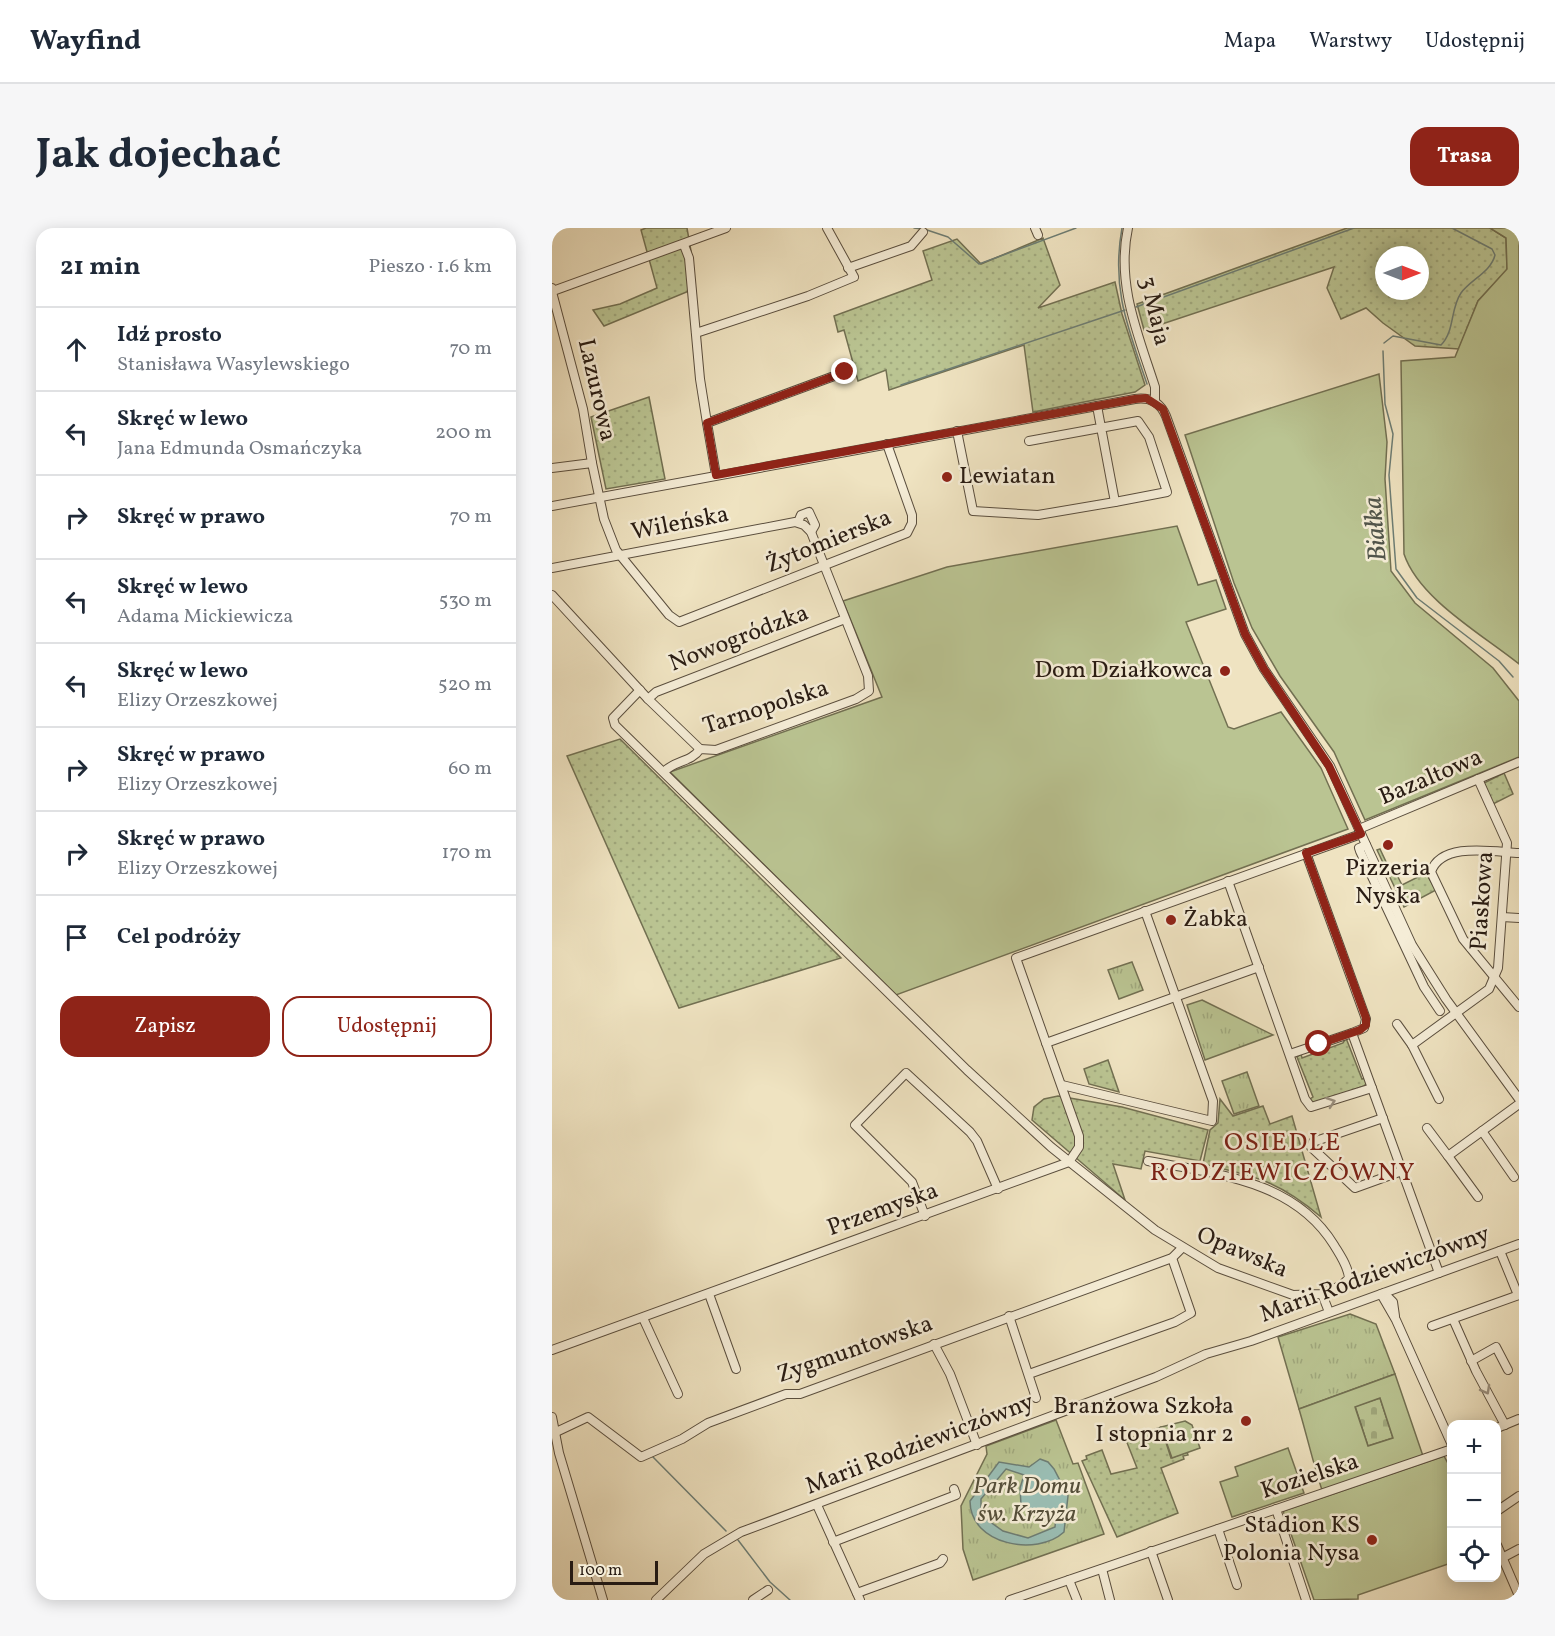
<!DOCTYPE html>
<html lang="pl">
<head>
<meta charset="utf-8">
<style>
  body { margin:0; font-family:Vollkorn,serif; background:#f6f6f7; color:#1f2937 }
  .controls { position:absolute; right:18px; bottom:18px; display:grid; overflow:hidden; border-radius:12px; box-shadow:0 3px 15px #0003 }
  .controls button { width:54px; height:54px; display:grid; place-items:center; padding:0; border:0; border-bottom:2px solid #e0e1e3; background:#fff; color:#1f2937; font:30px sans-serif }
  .compass { position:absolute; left:823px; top:18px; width:54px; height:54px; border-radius:50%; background:#fff; box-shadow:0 3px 15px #0003; rotate:90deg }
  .scale { position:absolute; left:18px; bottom:15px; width:88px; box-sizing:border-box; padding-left:6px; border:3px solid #291c13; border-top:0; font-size:16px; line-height:21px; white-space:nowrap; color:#291c13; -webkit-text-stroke:4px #f5edd7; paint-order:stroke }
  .stop { position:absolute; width:18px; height:18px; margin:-14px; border:4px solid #8f2418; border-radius:50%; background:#fff }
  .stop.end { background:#8f2418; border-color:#fff; box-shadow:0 2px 6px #0008 }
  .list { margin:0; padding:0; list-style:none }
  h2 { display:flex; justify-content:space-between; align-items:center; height:78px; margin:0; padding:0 24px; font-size:26px }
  h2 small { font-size:20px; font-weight:400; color:#747a83 }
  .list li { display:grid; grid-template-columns:39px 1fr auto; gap:18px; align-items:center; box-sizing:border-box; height:84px; padding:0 24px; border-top:2px solid #e0e1e3 }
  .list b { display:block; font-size:22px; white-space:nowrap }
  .list p { margin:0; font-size:20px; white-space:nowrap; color:#747a83 }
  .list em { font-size:20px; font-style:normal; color:#747a83 }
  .actions { display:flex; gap:12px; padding:18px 24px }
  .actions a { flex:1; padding:14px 0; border:2px solid #8f2418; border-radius:18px; text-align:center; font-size:21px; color:#8f2418 }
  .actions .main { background:#8f2418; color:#fff }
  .icon { flex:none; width:33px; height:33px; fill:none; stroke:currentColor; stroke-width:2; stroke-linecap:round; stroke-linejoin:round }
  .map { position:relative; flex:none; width:967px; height:1372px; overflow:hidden; border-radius:18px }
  header { display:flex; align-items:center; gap:36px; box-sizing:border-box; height:84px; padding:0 30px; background:#fff; border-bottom:2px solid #e0e1e3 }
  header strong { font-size:28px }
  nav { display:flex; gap:33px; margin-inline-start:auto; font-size:21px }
  .intro { display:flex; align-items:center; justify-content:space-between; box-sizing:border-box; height:144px; padding:0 36px }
  h1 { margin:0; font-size:42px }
  .button { padding:15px 27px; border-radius:18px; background:#8f2418; color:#fff; font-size:21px; font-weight:700 }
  main { display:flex; gap:36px; padding:0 36px }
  aside { flex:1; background:#fff; border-radius:18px; box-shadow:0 3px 15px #0003 }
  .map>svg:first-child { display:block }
  .grass { fill:url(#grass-dots); stroke:#727052; stroke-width:1.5; fill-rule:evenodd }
  .cemetery { fill:url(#cemetery-stones); stroke:#727052; stroke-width:1.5 }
  .park { fill:url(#park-tufts); stroke:#727052; stroke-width:1.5 }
  .garden { fill:#bac492; stroke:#727052; stroke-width:1.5; fill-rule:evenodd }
  .water { fill:#9abeb4; stroke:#6d7d74; stroke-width:1.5; fill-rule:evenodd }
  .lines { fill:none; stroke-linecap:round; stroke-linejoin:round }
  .stream { stroke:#6d7d74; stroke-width:1.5 }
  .minor-casing { stroke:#5a4e3e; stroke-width:10 }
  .minor { stroke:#f5edd7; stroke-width:8 }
  .oneway { stroke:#998f7f }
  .route { stroke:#8f2418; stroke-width:8 }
  .poi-dot { fill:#8f2418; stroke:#f5edd7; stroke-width:2 }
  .labels { text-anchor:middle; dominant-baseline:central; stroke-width:5; stroke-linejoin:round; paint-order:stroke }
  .street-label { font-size:24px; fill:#291c13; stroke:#f5edd7 }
  .poi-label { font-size:24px; fill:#291c13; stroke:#f5edd7; text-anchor:end }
  .park-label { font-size:24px; font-style:italic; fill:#544e39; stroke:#f5edd7 }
  .water-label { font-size:26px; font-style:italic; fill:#51554b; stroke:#f5edd7 }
  .neighbourhood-label { font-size:26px; letter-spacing:1.5px; fill:#7a1f14; stroke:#f5edd7 }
</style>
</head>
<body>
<header>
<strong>Wayfind</strong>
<nav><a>Mapa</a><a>Warstwy</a><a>Udostępnij</a></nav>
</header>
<div class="intro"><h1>Jak dojechać</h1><a class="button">Trasa</a></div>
<main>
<aside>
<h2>21 min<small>Pieszo · 1.6 km</small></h2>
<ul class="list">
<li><svg class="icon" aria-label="ahead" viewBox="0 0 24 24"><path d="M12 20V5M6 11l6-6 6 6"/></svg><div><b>Idź prosto</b><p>Stanisława Wasylewskiego</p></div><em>70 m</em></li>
<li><svg class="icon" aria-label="left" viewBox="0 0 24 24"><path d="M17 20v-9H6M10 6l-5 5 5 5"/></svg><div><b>Skręć w lewo</b><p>Jana Edmunda Osmańczyka</p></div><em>200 m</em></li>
<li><svg class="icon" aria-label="right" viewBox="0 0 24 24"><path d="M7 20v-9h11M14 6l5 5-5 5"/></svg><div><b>Skręć w prawo</b></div><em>70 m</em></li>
<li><svg class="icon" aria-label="left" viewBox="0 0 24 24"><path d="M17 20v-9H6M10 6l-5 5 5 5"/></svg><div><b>Skręć w lewo</b><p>Adama Mickiewicza</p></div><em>530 m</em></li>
<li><svg class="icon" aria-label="left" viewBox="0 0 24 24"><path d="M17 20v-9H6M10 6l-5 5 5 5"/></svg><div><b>Skręć w lewo</b><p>Elizy Orzeszkowej</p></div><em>520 m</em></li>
<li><svg class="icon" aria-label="right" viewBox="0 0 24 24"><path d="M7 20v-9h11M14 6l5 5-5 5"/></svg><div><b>Skręć w prawo</b><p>Elizy Orzeszkowej</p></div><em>60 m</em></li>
<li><svg class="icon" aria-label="right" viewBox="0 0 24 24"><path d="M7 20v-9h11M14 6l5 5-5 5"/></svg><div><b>Skręć w prawo</b><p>Elizy Orzeszkowej</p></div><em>170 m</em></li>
<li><svg class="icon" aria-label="arrive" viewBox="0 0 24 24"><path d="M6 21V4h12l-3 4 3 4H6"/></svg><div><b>Cel podróży</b></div></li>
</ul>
<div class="actions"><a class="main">Zapisz</a><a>Udostępnij</a></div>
</aside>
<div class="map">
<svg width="967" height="1372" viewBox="0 0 967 1372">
  <defs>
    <pattern id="grass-dots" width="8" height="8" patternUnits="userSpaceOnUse" patternTransform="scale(1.5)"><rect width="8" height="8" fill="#bac492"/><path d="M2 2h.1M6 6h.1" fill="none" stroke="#a0a87d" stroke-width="1.8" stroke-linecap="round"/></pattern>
    <pattern id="cemetery-stones" width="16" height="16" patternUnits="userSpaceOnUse" patternTransform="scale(1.5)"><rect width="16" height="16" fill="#bac492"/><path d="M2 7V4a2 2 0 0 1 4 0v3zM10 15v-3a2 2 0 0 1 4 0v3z" fill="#a0a87d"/></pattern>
    <pattern id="park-tufts" width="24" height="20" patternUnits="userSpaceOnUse" patternTransform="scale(1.5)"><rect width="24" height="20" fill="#bac492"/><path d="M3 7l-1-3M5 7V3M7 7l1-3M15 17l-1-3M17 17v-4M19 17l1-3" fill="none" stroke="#a0a87d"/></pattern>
  </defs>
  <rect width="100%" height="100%" fill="#efe3c1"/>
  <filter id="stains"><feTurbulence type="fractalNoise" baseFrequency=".00333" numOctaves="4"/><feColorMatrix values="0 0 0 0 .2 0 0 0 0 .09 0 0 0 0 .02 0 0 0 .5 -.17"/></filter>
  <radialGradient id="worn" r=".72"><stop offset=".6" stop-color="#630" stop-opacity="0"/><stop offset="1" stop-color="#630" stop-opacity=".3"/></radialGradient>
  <g class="grass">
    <polygon points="94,0 135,0 139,23 137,63 52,98 41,82 68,76 105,60 89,2"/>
    <path d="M795 0H938L954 10 955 42 926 73 907 121 863 118 831 95 814 80 789 91 775 60 782 39 592 102 585 76ZM832 27H868V63H832Z"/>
    <polygon points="491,10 508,57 486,80 563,54 570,86 593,157 583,164 481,184 472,117 337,162 334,142 306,153 292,102 286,104 282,88 380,52 371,23 405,11 429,36"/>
    <polygon points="97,169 113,251 54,261 39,189"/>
    <polygon points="68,511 289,730 127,780 15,528"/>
    <polygon points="952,545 961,566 941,576 932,555"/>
    <polygon points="828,621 837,640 841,639 850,657 872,646 872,642 884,662 852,679 825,622"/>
    <polygon points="794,810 810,851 814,850 815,855 812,858 762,876 758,871 761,869 745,829 749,826 750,830 791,815"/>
    <polygon points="556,832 567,864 537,856 532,841"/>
    <polygon points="506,868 570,879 656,902 648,933 593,923 589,941 561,936 573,972 480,892 482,879 492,871"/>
    <path d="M668 871 681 888 711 878 718 896 740 888 769 989C727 953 703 948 651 936L658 902 666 895Z"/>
    <polygon points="609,1199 619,1230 635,1224 636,1227 631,1228 632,1231 609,1240 626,1285 565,1309 530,1233 535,1231 534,1228 550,1222 559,1246 585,1240 574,1212"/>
  </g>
  <polygon class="cemetery" points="828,1170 841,1210 816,1218 803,1178"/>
  <g class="park">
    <polygon points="580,734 591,762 567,771 556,742"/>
    <polygon points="650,772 721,807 653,832 635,777"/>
    <polygon points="695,844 707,878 682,886 670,853"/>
    <polygon points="798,1086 824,1096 843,1146 747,1181 726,1109"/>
    <polygon points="504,1192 521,1236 526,1235 552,1306 421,1352 411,1321 409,1278 435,1226 434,1218"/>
  </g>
  <g class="garden">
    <path d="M938 0H967V436C931 407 867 371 852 326L849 133 903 129 926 73 955 41 954 10Z"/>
    <polygon points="827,146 835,214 833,251 839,343 863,375 941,440 967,473 967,529 813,592 782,524 728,448 700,400 682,355 633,207"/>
    <polygon points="625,298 646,357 664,352 674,381 634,394 676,499 682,501 729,484 769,540 796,601 344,767 118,544 330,469 291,373 395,339"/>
    <path d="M843 1146 871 1228 770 1262C761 1235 755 1208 747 1181ZM828 1170 841 1210 816 1218 803 1179Z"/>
    <polygon points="633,1193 640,1197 648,1220 620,1230 609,1199"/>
    <polygon points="736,1220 752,1265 680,1289 668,1254 686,1248 683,1239"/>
    <polygon points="892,1228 899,1241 899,1335 806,1367 806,1371 762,1372 731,1283"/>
  </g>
  <path class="water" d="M488 1231 496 1234 502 1241 516 1268 512 1304C485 1329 418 1317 418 1273L447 1234 477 1239ZM454 1241 472 1247 468 1260 469 1277 486 1287 504 1288 503 1299 476 1310 451 1303 434 1291 429 1281V1271Z"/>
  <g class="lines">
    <g class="stream">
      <polyline points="362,0 370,1"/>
      <path d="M570 0C559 60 576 100 595 156"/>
      <polyline points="375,2 396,9 427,36 524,0"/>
      <polyline points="584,79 802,0"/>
      <path d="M832 115 841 108 889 117C903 103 898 81 909 65 918 52 939 44 943 27L940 21 900 0"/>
      <polyline points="831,123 833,176 841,206 837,247 844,341 865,370 947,433 961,449"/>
      <polyline points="349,157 573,82"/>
      <polyline points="100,1228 174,1303"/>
      <polyline points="186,1312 218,1354 238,1372"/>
    </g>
    <g class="minor-casing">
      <g id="minor">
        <polyline points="483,0 486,7"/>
        <path d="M576 0C564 56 586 106 603 159V173"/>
        <polyline points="132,17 137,30 148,151 155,195"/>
        <polyline points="296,40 359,18 371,4"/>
        <polyline points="0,60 1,63 174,0"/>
        <polyline points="0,64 31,181 40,235"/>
        <polyline points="144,105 256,68 302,49 275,0"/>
        <polyline points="405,203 421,283 486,287 563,274"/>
        <polyline points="477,213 586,193 597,209 615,264 563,274 545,178"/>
        <polyline points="0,240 40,235 52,291 64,322 117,387 127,394 355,305 360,295 360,287 335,216"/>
        <polyline points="164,247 155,195 293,144"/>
        <path d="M0 278 583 171C598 169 608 174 614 188L693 406 712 441 778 538 860 717 894 771 967 871"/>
        <polyline points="246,294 249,287 257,284 263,297 259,304"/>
        <path d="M0 340 243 294 252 297 259 304 316 448 317 463 304 471 164 522 148 521C139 535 122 532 112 544"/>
        <polyline points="0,367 96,471 148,521"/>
        <path d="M88 462 61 490 63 497 415 842 499 919 603 1002 666 1040 741 1067 770 1066 790 1057 797 1050C796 1038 788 1027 782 1017 742 952 664 946 596 933"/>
        <polyline points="96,471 104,464 293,391"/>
        <polyline points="807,601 967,534"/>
        <polyline points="814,617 807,620 808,623 872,759 888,783"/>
        <polyline points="754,625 814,791 812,800 800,805 887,1045"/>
        <path d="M967 625C943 624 889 613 879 644L911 711 967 779"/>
        <polyline points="676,653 753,871 759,879 820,860"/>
        <polyline points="950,689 967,690"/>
        <polyline points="845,796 860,817"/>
        <polyline points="494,815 707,739"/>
        <polyline points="738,826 800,805"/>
        <polyline points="510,857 660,893 661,873 593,683"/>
        <polyline points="887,871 860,817 937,761 946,740 955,615 926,551"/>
        <polyline points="831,890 761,914 759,919 803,960 850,943"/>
        <polyline points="875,900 896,928"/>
        <polyline points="930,903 962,949"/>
        <polyline points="926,969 896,928 967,876"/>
        <polyline points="373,988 360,954 303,897 354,845 418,904 425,913 446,961"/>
        <polyline points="948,1023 966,1067"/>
        <polyline points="832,1065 841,1074 843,1088"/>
        <polyline points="157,1066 184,1141"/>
        <polyline points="770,1066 777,1084"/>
        <polyline points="829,1066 844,1092 900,1217"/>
        <polyline points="457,1088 484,1170"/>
        <polyline points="91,1090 126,1166"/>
        <polyline points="901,1091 924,1143 953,1197"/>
        <polyline points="880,1098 967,1067"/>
        <polyline points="382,1116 398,1146 425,1217"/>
        <polyline points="0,1122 517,934 527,919 527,908 464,730 809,606"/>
        <polyline points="919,1133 944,1119 956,1142"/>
        <polyline points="477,1146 623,1094 639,1085 620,1030"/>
        <polyline points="0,1189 7,1225 51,1372"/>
        <polyline points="945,1200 967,1191"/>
        <polyline points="0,1206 36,1189 89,1229 130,1211 156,1195 234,1166 248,1166 620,1030 629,1021"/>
        <polyline points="265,1277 308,1372"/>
        <polyline points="724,1281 754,1372"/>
        <polyline points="945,1283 967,1268"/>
        <polyline points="666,1301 685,1357"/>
        <polyline points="281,1314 404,1267 402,1261"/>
        <polyline points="945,1317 967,1368"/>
        <polyline points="599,1323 616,1372"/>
        <polyline points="950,1330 967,1321"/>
        <polyline points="550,1341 558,1372"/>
        <polyline points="517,1352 525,1372"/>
        <polyline points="305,1365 388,1335 391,1331"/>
        <polyline points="104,1372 152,1326 189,1304 604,1149 654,1126 699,1113 967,1016"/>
        <polyline points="201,1372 216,1362"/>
        <polyline points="458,1372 900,1221"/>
      </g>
    </g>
    <use href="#minor" class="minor"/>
  </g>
  <defs><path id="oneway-chevron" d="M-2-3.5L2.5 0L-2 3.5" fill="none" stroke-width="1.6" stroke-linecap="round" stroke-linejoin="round" transform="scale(1.5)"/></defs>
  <g class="oneway">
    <use href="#oneway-chevron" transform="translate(779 874) rotate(-19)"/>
    <use href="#oneway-chevron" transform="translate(934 1162) rotate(61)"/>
  </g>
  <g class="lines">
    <polyline class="route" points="293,144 155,195 164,247 583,171 594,170 611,181 693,406 712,441 777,538 809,606 754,625 814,790 814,797 808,802 767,816"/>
  </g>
  <g class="poi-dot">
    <circle cx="395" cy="249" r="6"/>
    <circle cx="673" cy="443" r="6"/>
    <circle cx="836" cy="617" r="6"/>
    <circle cx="619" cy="692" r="6"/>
    <circle cx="694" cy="1193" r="6"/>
    <circle cx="820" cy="1312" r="6"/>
  </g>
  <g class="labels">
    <g class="street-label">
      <text transform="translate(602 83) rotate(77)">3 Maja</text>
      <text transform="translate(44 162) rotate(77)">Lazurowa</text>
      <text transform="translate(128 296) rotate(-11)">Wileńska</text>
      <text transform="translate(277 314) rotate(-22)">Żytomierska</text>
      <text transform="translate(187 411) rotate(-21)">Nowogródzka</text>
      <text transform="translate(214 480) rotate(-18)">Tarnopolska</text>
      <text transform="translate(879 550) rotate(-23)">Bazaltowa</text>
      <text transform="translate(931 673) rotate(-86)">Piaskowa</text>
      <text transform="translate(331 982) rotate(-20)">Przemyska</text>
      <text transform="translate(690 1025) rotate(23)">Opawska</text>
      <text transform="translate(823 1047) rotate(-20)">Marii Rodziewiczówny</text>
      <text transform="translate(303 1122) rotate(-19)">Zygmuntowska</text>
      <text transform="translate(368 1217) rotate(-21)">Marii Rodziewiczówny</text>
      <text transform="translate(758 1249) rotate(-18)">Kozielska</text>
    </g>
    <g class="poi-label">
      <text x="407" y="249" text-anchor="start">Lewiatan</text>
      <text x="661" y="443">Dom Działkowca</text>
      <text x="836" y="641" text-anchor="middle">Pizzeria<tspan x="836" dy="28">Nyska</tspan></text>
      <text x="631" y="692" text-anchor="start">Żabka</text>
      <text x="682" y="1179">Branżowa Szkoła<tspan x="682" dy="28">I stopnia nr 2</tspan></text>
      <text x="808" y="1298">Stadion KS<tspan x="808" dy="28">Polonia Nysa</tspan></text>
    </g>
    <g class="park-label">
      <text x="475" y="1259">Park Domu<tspan x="475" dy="28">św. Krzyża</tspan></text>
    </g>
    <g class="water-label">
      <text transform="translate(824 301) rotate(-95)">Białka</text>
    </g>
    <g class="neighbourhood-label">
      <text x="731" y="915">OSIEDLE<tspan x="731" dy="30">RODZIEWICZÓWNY</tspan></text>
    </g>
  </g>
  <rect width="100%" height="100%" filter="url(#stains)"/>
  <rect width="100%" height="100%" fill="url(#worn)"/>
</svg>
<div class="controls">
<button>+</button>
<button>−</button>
<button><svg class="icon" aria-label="locate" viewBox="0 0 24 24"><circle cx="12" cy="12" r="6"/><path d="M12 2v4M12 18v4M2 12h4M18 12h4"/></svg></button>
</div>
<svg class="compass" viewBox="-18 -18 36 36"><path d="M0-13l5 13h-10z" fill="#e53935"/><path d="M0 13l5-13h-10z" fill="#747a83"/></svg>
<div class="scale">100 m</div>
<div class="stop" style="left:767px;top:816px"></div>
<div class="stop end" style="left:293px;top:144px"></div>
</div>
</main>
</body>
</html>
